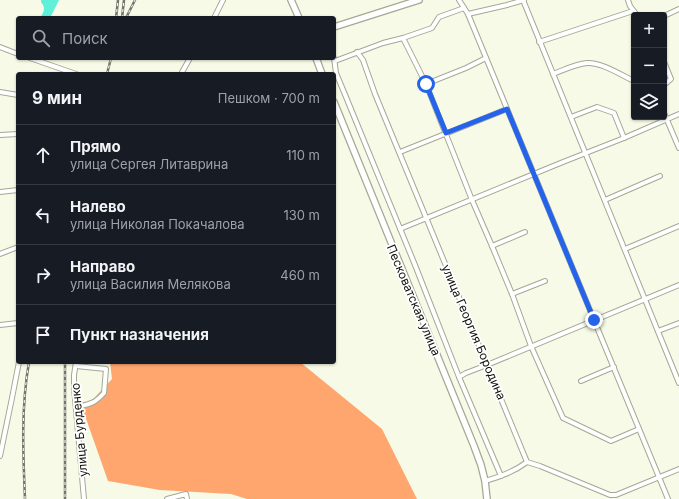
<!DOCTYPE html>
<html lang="ru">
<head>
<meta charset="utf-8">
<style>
  body { margin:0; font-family:Inter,sans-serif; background:#242831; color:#f1f3f6 }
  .controls { position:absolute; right:12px; top:12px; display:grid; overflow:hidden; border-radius:4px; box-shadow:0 1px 3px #0004 }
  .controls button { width:36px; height:36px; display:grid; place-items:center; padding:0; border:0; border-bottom:1px solid #363941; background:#171b24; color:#f1f3f6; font:20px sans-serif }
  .stop { position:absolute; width:12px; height:12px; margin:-9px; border:3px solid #2563eb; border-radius:50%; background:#fff }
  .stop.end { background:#2563eb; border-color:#fff; box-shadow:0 1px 4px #0008 }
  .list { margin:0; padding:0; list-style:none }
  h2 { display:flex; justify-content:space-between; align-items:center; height:52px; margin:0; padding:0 16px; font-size:17px }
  h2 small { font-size:13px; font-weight:400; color:#9ea1a6 }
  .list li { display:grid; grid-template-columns:26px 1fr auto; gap:12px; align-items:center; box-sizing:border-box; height:60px; padding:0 16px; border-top:1px solid #363941 }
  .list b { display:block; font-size:15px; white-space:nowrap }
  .list p { margin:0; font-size:13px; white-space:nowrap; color:#9ea1a6 }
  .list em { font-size:13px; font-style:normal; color:#9ea1a6 }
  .icon { flex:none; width:22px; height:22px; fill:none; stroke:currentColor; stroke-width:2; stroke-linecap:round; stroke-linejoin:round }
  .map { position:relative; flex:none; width:679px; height:499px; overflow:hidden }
  .search { position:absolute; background:#171b24; box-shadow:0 1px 3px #0004; left:16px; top:16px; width:320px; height:44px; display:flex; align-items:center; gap:10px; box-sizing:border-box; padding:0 14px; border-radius:4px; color:#9ea1a6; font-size:15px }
  .panel { position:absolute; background:#171b24; box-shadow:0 1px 3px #0004; left:16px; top:72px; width:320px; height:292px; border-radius:4px }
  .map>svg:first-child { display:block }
  .forest { fill:#ffa56e }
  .water { fill:#60f0d9 }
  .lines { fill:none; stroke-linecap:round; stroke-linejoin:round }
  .minor-casing { stroke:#a4a895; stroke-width:6 }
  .major-casing { stroke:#a4a895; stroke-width:8 }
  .minor { stroke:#fff; stroke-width:4 }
  .major { stroke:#fff; stroke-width:5.5 }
  .rail-casing { stroke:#737669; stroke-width:2.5 }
  .rail { stroke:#fff; stroke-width:1; stroke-dasharray:3; stroke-linecap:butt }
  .route { stroke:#2563eb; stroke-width:5 }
  .labels { text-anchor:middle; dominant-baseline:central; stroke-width:3.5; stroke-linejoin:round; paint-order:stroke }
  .street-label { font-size:12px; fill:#12130c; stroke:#fff }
</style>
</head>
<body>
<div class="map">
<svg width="679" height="499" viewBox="0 0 679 499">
  <rect width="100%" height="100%" fill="#f6fae6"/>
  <polygon class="forest" points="110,362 300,362 382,429 417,499 247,499 231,494 160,490 108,481 83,410 112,379"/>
  <path class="water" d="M41 0H59L50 18H40C44 12 46 8 41 2Z"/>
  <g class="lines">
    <g class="minor-casing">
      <g id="minor">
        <polyline points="459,0 468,14 594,320 668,499"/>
        <polyline points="523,0 679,383"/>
        <polyline points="628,0 630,6 637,15"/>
        <polyline points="468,14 507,5 524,0"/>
        <polyline points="664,16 679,9"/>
        <polyline points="214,18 223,0"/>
        <polyline points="403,38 426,84 472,200 492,246 512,294 531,346 563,418 611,441 639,429"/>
        <polyline points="539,42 633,11"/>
        <polyline points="0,47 18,54"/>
        <polyline points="357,52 363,60 375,94 527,462 540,466 610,495 616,495 679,469"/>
        <polyline points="30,58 76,74"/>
        <polyline points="334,58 336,73 346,97 415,265 459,377 501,476"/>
        <polyline points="335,61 383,43 403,38 432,28 439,17 464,8"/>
        <polyline points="664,62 671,79 664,85"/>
        <polyline points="181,74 190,58"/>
        <path d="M553 74C564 70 575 64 587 63 601 62 621 75 634 81"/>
        <polyline points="426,84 466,68 486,58"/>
        <polyline points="0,92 18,95"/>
        <polyline points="664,113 679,148"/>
        <polyline points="571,117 597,107 614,113 624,138"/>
        <polyline points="0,135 18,134"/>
        <polyline points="400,152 507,109"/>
        <polyline points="0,192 18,190"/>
        <polyline points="605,200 660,176"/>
        <polyline points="400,229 563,162 624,138 679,114"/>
        <polyline points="492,246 525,232"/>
        <polyline points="625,249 679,226"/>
        <polyline points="0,254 18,247"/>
        <polyline points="512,294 545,281"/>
        <polyline points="0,325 18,323"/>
        <polyline points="658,331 679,323"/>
        <polyline points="76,362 74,375 74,388 84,499"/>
        <path d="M76 366 106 369 104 393C94 404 90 404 76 407"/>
        <polyline points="459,377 466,373 487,365 679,285"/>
        <polyline points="581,381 614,367"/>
        <polyline points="0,456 12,398 19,362"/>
        <path d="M485 481C500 477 515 471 527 462"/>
        <polyline points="167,499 186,494 187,499"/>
      </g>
    </g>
    <g class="major-casing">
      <g id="major">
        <polyline points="291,0 299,18"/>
        <polyline points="334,27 419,0"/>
        <polyline points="316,58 322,74"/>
        <polyline points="334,102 474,446 481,465 485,481 487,499"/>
      </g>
    </g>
    <use href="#minor" class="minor"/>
    <use href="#major" class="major"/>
    <g class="rail-casing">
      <g id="rail">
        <polyline points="116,18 118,0"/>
        <polyline points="122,18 124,0"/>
        <polyline points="126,18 135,0"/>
        <polyline points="107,74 111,58"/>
        <polyline points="65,362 65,499"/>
        <path d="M25 499C23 453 21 407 29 362"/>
      </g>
    </g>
    <use href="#rail" class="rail"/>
  </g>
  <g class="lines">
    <polyline class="route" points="426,84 446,133 507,109 594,320"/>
  </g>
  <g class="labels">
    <g class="street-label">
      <text transform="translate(414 300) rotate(67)">Песковатская улица</text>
      <text transform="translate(474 332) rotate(67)">улица Георгия Бородина</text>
      <text transform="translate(79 430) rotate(-95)">улица Бурденко</text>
    </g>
  </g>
</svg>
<div class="controls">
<button>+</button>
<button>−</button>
<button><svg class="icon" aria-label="layers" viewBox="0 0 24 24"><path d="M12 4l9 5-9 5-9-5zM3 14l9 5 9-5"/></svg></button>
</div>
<div class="stop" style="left:426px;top:84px"></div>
<div class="stop end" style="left:594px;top:320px"></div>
<div class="search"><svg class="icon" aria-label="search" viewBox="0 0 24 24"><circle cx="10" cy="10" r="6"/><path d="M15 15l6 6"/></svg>Поиск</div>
<section class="panel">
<h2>9 мин<small>Пешком · 700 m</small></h2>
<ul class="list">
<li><svg class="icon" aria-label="ahead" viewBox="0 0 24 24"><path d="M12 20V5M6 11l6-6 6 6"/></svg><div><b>Прямо</b><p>улица Сергея Литаврина</p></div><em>110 m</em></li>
<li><svg class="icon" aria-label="left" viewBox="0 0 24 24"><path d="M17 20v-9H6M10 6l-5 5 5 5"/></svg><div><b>Налево</b><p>улица Николая Покачалова</p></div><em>130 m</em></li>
<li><svg class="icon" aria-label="right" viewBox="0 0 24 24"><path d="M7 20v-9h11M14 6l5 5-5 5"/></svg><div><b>Направо</b><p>улица Василия Мелякова</p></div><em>460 m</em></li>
<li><svg class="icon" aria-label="arrive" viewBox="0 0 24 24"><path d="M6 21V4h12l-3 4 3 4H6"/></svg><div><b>Пункт назначения</b></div></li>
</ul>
</section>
</div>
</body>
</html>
